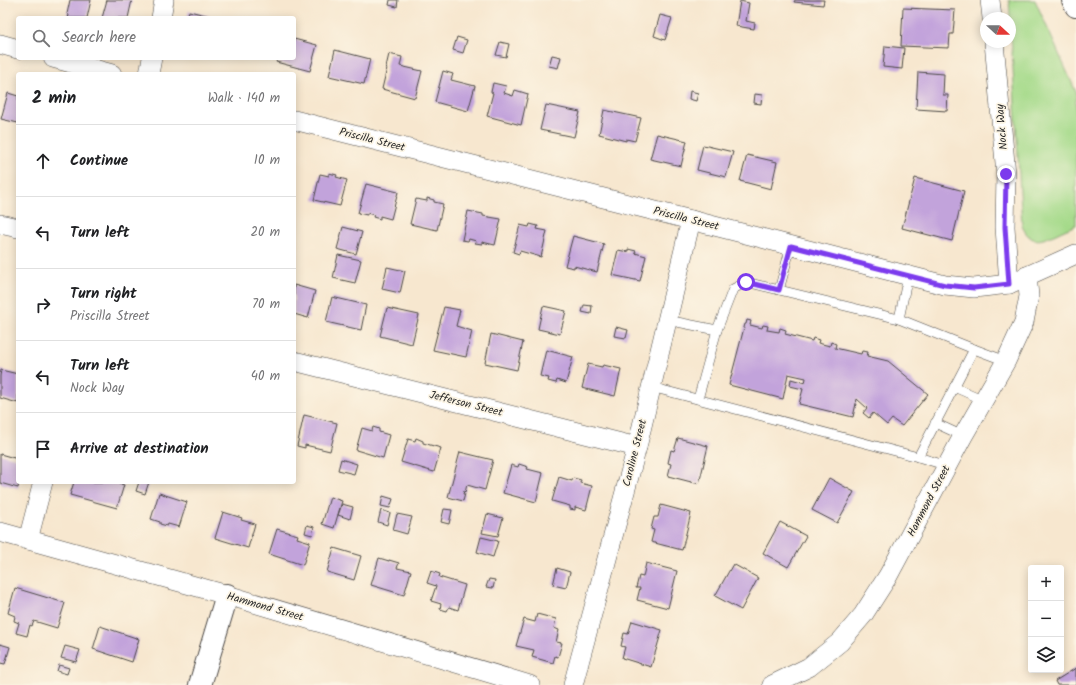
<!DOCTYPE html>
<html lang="en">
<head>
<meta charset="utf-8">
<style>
  body { margin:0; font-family:Kalam,sans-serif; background:#f6f6f6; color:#202124 }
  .controls { position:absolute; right:12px; bottom:12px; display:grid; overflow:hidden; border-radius:4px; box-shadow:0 2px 10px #0003 }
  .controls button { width:36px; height:36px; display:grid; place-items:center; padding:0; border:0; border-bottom:1px solid #e0e0e0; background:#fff; color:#202124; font:20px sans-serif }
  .compass { position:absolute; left:980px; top:12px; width:36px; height:36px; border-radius:50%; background:#fff; box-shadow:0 2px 10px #0003; rotate:111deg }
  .stop { position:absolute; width:12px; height:12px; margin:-9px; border:3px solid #7c3aed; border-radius:50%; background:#fff }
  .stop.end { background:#7c3aed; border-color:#fff; box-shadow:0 1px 4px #0008 }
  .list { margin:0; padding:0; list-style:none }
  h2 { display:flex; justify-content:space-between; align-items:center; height:52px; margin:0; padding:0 16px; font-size:17px }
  h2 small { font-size:13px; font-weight:400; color:#757577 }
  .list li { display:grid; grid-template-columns:26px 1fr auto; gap:12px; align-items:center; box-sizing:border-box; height:72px; padding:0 16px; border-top:1px solid #e0e0e0 }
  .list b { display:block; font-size:15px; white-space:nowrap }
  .list p { margin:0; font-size:13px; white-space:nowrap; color:#757577 }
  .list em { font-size:13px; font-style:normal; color:#757577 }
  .icon { flex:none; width:22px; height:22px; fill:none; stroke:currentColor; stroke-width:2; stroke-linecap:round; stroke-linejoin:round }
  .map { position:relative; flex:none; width:1076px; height:685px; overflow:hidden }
  .search { position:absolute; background:#fff; box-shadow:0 2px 10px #0003; left:16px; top:16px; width:280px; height:44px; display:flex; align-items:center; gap:10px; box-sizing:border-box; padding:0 14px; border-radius:4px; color:#757577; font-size:15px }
  .panel { position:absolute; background:#fff; box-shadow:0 2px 10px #0003; left:16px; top:72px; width:280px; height:412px; border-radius:4px }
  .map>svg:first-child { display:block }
  .green { fill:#a5da8a; stroke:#68825a }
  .building { fill:#c2a3db }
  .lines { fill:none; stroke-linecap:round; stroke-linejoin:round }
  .service-casing { stroke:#4a4744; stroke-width:10 }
  .minor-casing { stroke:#4a4744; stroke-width:20 }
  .tertiary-casing { stroke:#4a4744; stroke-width:24 }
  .primary-casing { stroke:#4a4744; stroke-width:24 }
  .service { stroke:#fff; stroke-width:9 }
  .minor { stroke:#fff; stroke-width:19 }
  .tertiary { stroke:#fff; stroke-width:22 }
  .primary { stroke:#fff; stroke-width:22 }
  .route { stroke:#7c3aed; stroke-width:5 }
  .labels { text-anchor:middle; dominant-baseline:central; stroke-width:3.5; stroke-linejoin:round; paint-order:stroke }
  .street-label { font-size:11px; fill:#2b2b2b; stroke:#fcf5e5 }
</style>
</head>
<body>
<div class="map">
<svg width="1076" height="685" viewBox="0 0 1076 685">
  <rect width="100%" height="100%" fill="#fcf5e5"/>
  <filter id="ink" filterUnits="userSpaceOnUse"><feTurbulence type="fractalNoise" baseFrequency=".025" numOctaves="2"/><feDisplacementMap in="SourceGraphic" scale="8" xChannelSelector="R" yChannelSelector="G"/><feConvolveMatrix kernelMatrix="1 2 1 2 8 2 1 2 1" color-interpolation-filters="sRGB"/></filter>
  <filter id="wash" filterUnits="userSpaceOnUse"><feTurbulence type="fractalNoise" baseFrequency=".012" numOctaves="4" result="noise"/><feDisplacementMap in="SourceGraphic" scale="16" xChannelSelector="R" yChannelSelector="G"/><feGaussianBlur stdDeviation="0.9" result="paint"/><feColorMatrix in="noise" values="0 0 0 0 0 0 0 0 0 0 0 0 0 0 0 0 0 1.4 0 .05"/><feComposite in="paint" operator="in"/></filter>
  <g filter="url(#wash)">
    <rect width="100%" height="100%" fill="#f7e7cf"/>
    <path class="green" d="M1009 0H1035L1076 92V225C1069 228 1062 231 1056 234 1040 241 1031 245 1022 226Z"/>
    <g id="blocks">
      <g class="building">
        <polygon points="70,0 91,0 87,18 68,18 69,15 67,14"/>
        <polygon points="107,0 132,0 128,18 102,18"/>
        <polygon points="390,0 398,0 397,7 389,5"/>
        <polygon points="795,0 824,0 823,5 794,2"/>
        <polygon points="740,1 749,3 746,21 755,23 754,29 736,26"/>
        <polygon points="903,8 955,10 953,34 950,34 949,48 901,46"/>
        <polygon points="189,11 210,16 209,18 187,18"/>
        <polygon points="660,15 672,18 665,40 654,36"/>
        <polygon points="457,37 467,40 463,53 453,50"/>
        <polygon points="294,39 317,45 310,71 276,62 278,58 294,58"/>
        <polygon points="500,42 509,44 506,57 496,55"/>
        <polygon points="885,46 904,48 902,69 883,67"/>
        <polygon points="335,50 370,59 364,84 329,76"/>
        <polygon points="389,54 402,57 400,66 422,71 415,98 382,89 387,68 386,67"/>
        <polygon points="552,55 561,57 558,68 549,66"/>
        <polygon points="443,71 453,74 451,80 475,86 468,111 435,102"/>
        <polygon points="918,72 944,74 943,95 948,95 947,111 916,109"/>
        <polygon points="493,83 506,86 504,93 513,96 515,90 528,94 521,125 487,116 493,93 491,92"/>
        <polygon points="690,91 698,93 696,101 689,99"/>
        <polygon points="8,93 18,96 18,123 1,119"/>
        <polygon points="755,94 762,95 761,104 754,103"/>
        <polygon points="546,105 580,112 574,137 540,130"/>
        <polygon points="604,110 641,118 635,141 626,139 626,141 599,134"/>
        <polygon points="657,134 687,141 681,166 650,159"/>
        <polygon points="703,145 733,152 726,177 697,170"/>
        <polygon points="747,155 777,162 771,189 740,181"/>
        <polygon points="329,173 337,175 336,177 347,180 340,206 314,200 320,174 329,176"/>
        <polygon points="915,178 964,191 952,241 902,228"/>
        <polygon points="366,184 398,192 391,219 380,216 380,219 373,217 374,215 367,213 367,215 358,213"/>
        <polygon points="427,198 434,200 434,202 443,204 437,230 410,224 416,199 427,201"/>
        <polygon points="468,211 483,214 483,216 501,219 495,245 482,242 482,244 475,243 476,241 469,239 468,241 462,240"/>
        <polygon points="530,224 538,226 537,229 547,231 541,257 520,251 519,254 513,252 520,225 529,227"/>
        <polygon points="343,227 362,232 356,254 337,249"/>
        <polygon points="573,236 604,244 597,272 574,266 574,268 565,266"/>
        <polygon points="628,249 636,251 635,253 646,256 640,281 612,275 618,250 628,252"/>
        <polygon points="338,255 361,260 355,283 333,278"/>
        <polygon points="387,267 405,271 400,293 382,289"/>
        <polygon points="294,285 315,291 308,318 294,314"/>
        <polygon points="332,297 366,305 361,330 326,322"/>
        <polygon points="584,305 592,306 591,314 582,312"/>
        <polygon points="543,306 566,311 560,334 538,329"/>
        <polygon points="444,307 460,310 456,326 472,331 466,357 433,350"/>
        <polygon points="387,308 419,315 412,344 380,336"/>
        <polygon points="747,320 751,321 750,325 762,328 763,325 768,326 767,330 779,332 780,328 786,330 785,334 812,341 813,338 819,340 818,343 830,346 831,342 836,344 835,348 861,354 862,351 868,352 867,356 888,361 928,394 902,426 892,419 887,425 873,413 869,418 863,413 867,408 857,399 853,417 799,404 803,389 790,386 791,379 805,383 806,378 788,374 783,399 729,385 745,324 746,324"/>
        <polygon points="616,327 628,330 626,338 614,336"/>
        <polygon points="491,334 523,342 517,370 485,363"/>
        <polygon points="546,350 573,357 566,383 557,380 556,383 548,381 549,378 540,376"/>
        <polygon points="588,364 602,367 603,365 621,369 615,396 582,388"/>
        <polygon points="1,370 18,374 18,403 0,398 0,376"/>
        <polygon points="304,415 337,423 330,451 305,445 305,448 297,446"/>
        <polygon points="373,427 379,429 379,432 389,435 383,458 356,450 362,428 372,431"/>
        <polygon points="416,438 423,441 423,443 441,448 434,472 401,462 408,439 415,441"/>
        <polygon points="678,438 708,446 699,484 668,476 671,464 668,463 671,450 674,451"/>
        <polygon points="460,452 493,460 485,490 467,485 465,492 464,491 463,494 465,494 463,501 448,497"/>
        <polygon points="0,454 18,459 18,482 19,482 18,488 0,483"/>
        <polygon points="341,459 357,464 354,474 338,470"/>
        <polygon points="519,464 528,467 527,469 543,473 536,502 503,493 511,465 518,467"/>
        <polygon points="559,477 572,481 573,478 581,480 580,483 592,486 586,510 575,507 575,510 570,509 570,506 552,501"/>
        <polygon points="829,478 854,492 837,523 812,510"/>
        <polygon points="74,482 114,482 124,485 117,508 70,495"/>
        <polygon points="139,482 149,482 145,494 136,491"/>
        <polygon points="159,493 187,502 179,527 168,524 167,526 160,524 160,522 151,519"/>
        <polygon points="383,496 393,499 390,508 381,506"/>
        <polygon points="330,497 342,501 334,528 322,524"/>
        <polygon points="342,504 353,507 350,519 338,515"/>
        <polygon points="661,505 691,513 682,550 651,542 654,530 651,529 654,517 658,517"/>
        <polygon points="444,509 452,510 449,524 441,522"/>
        <polygon points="381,510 390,513 387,525 378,522"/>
        <polygon points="223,512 242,518 241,520 255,524 248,548 215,538"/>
        <polygon points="397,514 412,517 407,534 393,530"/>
        <polygon points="487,514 503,518 498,536 482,533"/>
        <polygon points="780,522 806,536 788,567 763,553"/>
        <polygon points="307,525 314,527 312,535 305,533"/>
        <polygon points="277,529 298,535 297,538 310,542 303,565 269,554"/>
        <polygon points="481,537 498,541 493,557 477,552"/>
        <polygon points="334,548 361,556 354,580 327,572"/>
        <polygon points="379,558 389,561 389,560 399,563 397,568 411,571 404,595 371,585"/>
        <polygon points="646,563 677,571 668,608 637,600 640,588 636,588 639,576 643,577"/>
        <polygon points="733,564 758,578 741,610 715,596"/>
        <polygon points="557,568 570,572 566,588 553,585"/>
        <polygon points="431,571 440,574 439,577 465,585 458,610 449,607 447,611 440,609 441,604 431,601 436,586 427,583"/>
        <polygon points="489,579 495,580 493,588 486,587"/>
        <polygon points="15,588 65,603 57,628 34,621 32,626 30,625 27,636 16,633 19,623 14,621 15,616 8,613"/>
        <polygon points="537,614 556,619 554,628 559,630 556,642 562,643 558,657 555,656 553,663 532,657 534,650 516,646 524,619 535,622"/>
        <polygon points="632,621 662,630 651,667 622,658 625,647 621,646 624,633 628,634"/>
        <polygon points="100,626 139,639 132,662 93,649"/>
        <polygon points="0,644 10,647 5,664 0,663"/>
        <polygon points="65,646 80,650 76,662 61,658"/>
        <polygon points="59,665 69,668 67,674 57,671"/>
        <polygon points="1076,668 1076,685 1057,685 1055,681"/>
      </g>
    </g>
  </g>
  <g filter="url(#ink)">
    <use href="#blocks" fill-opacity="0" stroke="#4a4744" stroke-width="1"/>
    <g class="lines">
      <g class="service-casing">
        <g id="service">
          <polyline points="908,276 899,319 974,349 918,457"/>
          <polyline points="779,290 791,246"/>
          <polyline points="667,320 717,330"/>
          <polyline points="974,349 1006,361"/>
          <polyline points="651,387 918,457 948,466"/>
          <polyline points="954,387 984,400"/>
          <polyline points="698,399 717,330 733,289 746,282 899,319"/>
          <polyline points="935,423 963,436"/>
        </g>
      </g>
      <g class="minor-casing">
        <g id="minor">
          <polyline points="990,0 992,18"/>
          <polyline points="161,18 164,0"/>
          <polyline points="994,42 1006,174 1005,227 1009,284"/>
          <polyline points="0,44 18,49"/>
          <polyline points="53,58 112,74"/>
          <polyline points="149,74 152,58"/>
          <polyline points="294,120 691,220 945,285 974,288 1009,284 1076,254"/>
          <polyline points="0,224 18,228"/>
          <polyline points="294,361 637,447"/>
          <polyline points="0,532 227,595 530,685"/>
          <polyline points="28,540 43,482"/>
          <polyline points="573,685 637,447 691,220"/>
          <polyline points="772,685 809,667 840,642 863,615 888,576 963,436 1006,361 1024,322 1029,296 1027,276"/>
        </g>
      </g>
      <g class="tertiary-casing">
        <polyline id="tertiary" points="200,685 227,595"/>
      </g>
      <g class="primary-casing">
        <polyline id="primary" points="1073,0 1076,6"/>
      </g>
      <use href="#service" class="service"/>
      <use href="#minor" class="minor"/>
      <use href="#tertiary" class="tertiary"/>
      <use href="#primary" class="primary"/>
    </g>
  </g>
  <g class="lines" filter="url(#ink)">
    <polyline class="route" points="746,282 779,290 791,246 945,285 974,288 1009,284 1005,227 1006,174"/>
  </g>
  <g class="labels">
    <g class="street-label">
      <text transform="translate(1002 127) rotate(-95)">Nock Way</text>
      <text transform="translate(372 140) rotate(14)">Priscilla Street</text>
      <text transform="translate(686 219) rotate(14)">Priscilla Street</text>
      <text transform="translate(466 404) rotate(14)">Jefferson Street</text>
      <text transform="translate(635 453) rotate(-76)">Caroline Street</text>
      <text transform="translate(929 501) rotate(-62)">Hammond Street</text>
      <text transform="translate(265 607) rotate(16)">Hammond Street</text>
    </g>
  </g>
</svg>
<div class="controls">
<button>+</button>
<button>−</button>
<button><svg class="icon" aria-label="layers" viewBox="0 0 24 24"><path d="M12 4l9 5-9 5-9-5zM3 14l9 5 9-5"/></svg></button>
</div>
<svg class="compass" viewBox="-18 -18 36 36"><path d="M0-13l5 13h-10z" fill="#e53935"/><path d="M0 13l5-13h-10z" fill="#757577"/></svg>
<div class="stop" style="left:746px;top:282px"></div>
<div class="stop end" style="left:1006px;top:174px"></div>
<div class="search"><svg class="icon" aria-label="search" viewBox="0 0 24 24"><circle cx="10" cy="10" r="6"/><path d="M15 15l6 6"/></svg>Search here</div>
<section class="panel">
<h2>2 min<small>Walk · 140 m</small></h2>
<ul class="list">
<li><svg class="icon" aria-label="ahead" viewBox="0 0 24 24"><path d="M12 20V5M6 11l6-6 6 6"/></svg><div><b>Continue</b></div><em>10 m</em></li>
<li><svg class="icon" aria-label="left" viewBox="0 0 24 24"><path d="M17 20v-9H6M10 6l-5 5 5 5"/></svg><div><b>Turn left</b></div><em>20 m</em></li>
<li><svg class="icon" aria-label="right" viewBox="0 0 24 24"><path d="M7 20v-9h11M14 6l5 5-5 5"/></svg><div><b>Turn right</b><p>Priscilla Street</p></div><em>70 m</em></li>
<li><svg class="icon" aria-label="left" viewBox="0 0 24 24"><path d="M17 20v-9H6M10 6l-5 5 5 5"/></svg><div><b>Turn left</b><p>Nock Way</p></div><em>40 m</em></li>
<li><svg class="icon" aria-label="arrive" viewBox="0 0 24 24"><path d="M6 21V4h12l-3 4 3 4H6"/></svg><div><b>Arrive at destination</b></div></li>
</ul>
</section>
</div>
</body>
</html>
